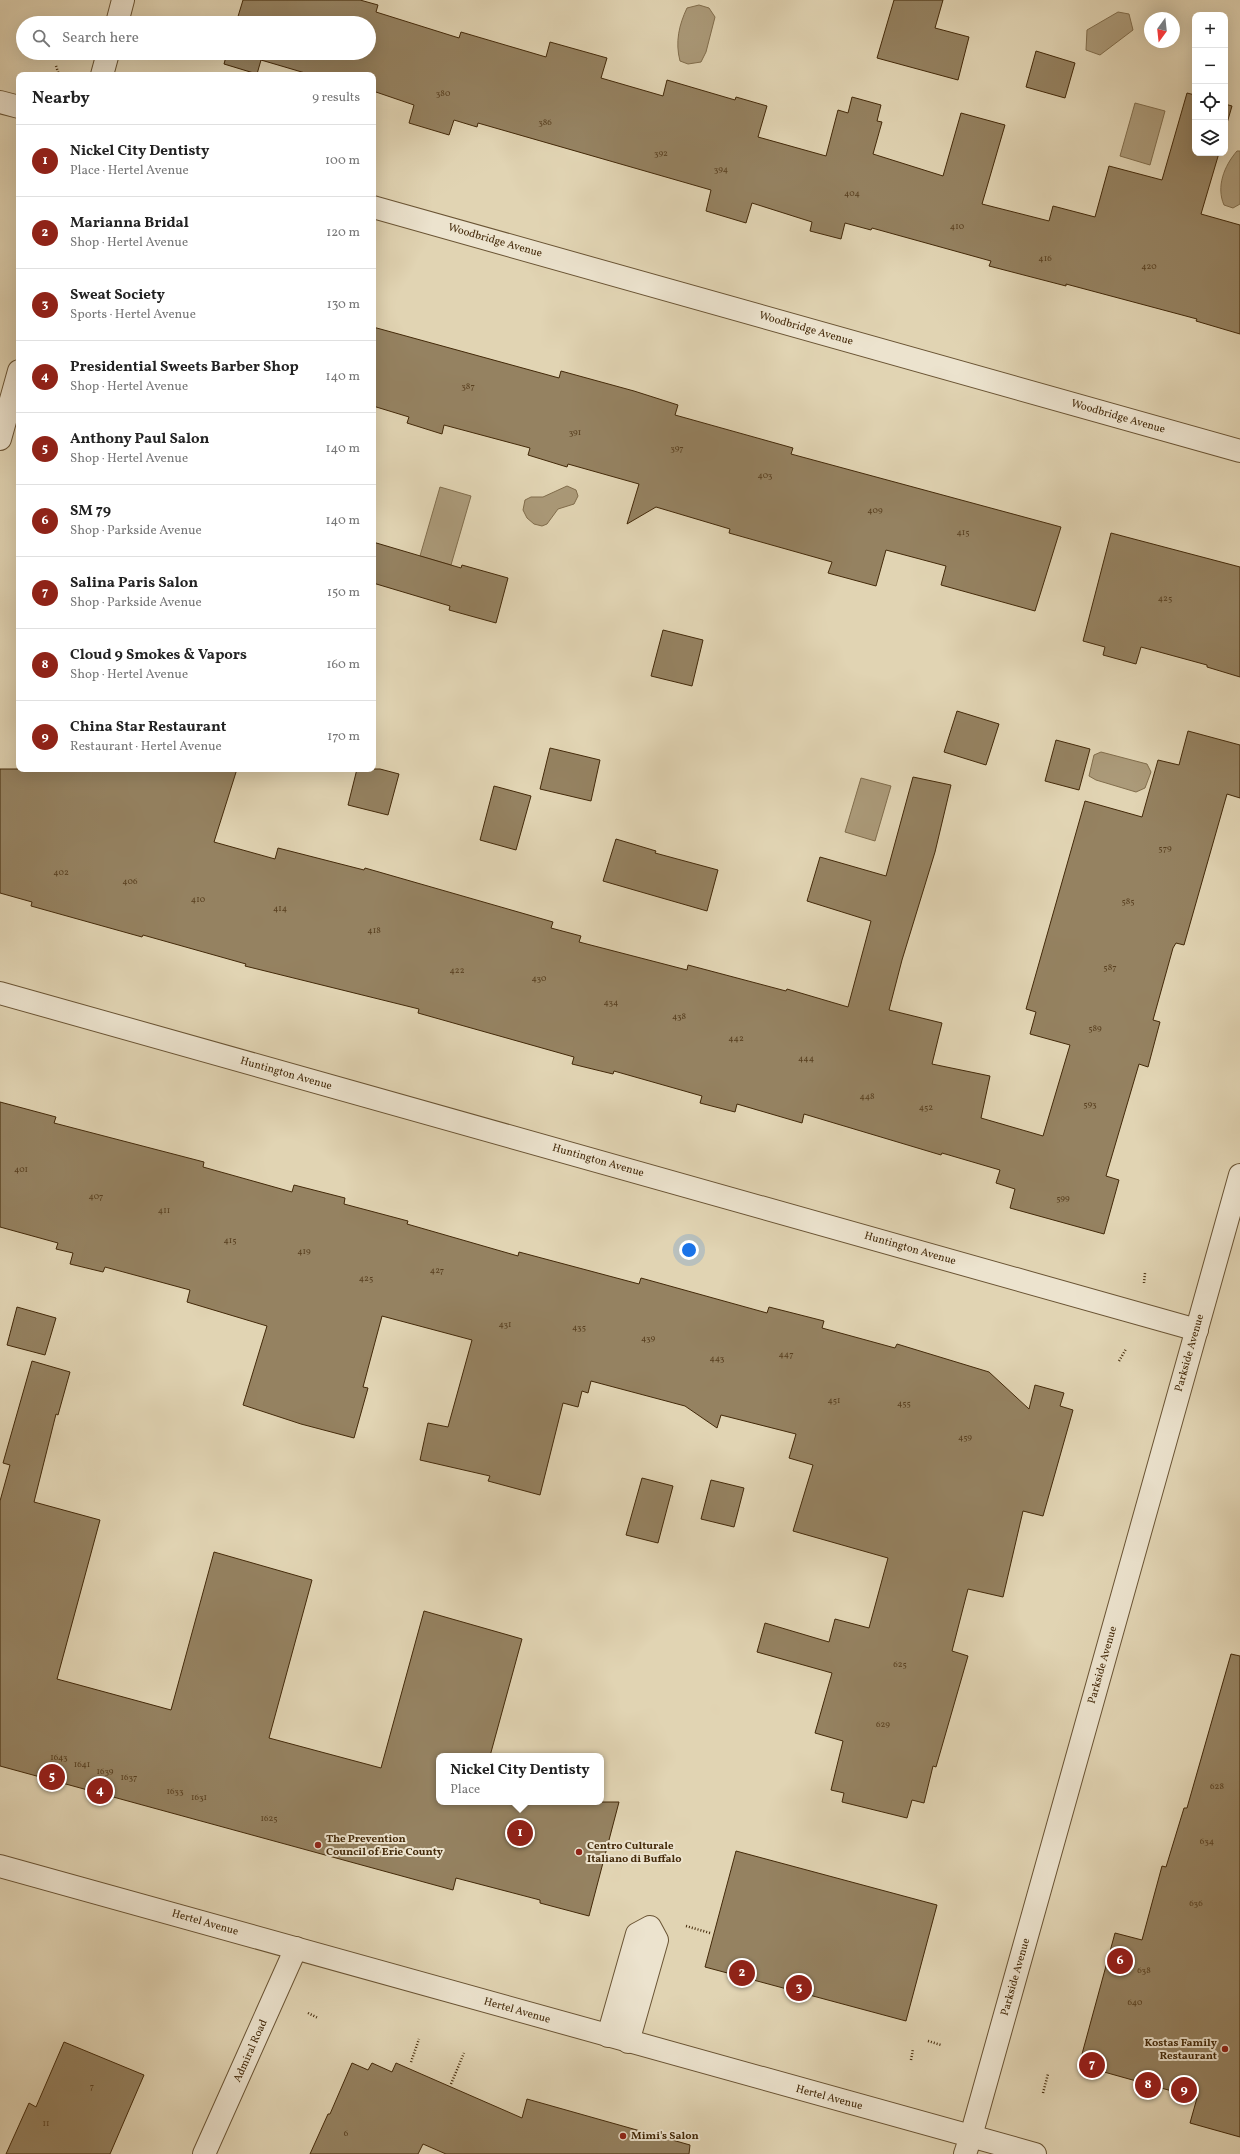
<!DOCTYPE html>
<html lang="en">
<head>
<meta charset="utf-8">
<style>
  body { margin:0; font-family:Vollkorn,serif; background:#f2f2f2; color:#222 }
  .controls { position:absolute; right:12px; top:12px; display:grid; overflow:hidden; border-radius:8px; box-shadow:0 4px 16px #0002 }
  .controls button { width:36px; height:36px; display:grid; place-items:center; padding:0; border:0; border-bottom:1px solid #e0e0e0; background:#fff; color:#222; font:20px sans-serif }
  .compass { position:absolute; left:1144px; top:12px; width:36px; height:36px; border-radius:50%; background:#fff; box-shadow:0 4px 16px #0002; rotate:195deg }
  .you { position:absolute; left:689px; top:1250px; width:14px; height:14px; margin:-10px; border:3px solid #fff; border-radius:50%; background:#1a73e8; box-shadow:0 0 0 6px #1a73e833 }
  .badge { display:grid; place-items:center; width:26px; height:26px; border-radius:50%; background:#8f2418; color:#fff; font-size:13px; font-weight:700 }
  .pin { position:absolute; translate:-50% -50%; border:2px solid #fff; box-shadow:0 1px 4px #0006 }
  .popup { position:absolute; left:436px; top:1753px; width:168px; height:52px; box-sizing:border-box; display:grid; place-content:center; border-radius:8px; background:#fff; filter:drop-shadow(0 1px 3px #0005); font-size:13px; white-space:nowrap; color:#767676 }
  .popup b { font-size:15px; color:#222 }
  .popup::after { content:''; position:absolute; left:50%; top:100%; margin-left:-8px; border:8px solid transparent; border-top-color:#fff }
  .list { margin:0; padding:0; list-style:none }
  h2 { display:flex; justify-content:space-between; align-items:center; height:52px; margin:0; padding:0 16px; font-size:17px }
  h2 small { font-size:13px; font-weight:400; color:#767676 }
  .list li { display:grid; grid-template-columns:26px 1fr auto; gap:12px; align-items:center; box-sizing:border-box; height:72px; padding:0 16px; border-top:1px solid #e0e0e0 }
  .list b { display:block; font-size:15px; white-space:nowrap }
  .list p { margin:0; font-size:13px; white-space:nowrap; color:#767676 }
  .list em { font-size:13px; font-style:normal; color:#767676 }
  .icon { flex:none; width:22px; height:22px; fill:none; stroke:currentColor; stroke-width:2; stroke-linecap:round; stroke-linejoin:round }
  .map { position:relative; flex:none; width:1240px; height:2154px; overflow:hidden }
  .search { position:absolute; background:#fff; box-shadow:0 4px 16px #0002; left:16px; top:16px; width:360px; height:44px; display:flex; align-items:center; gap:10px; box-sizing:border-box; padding:0 14px; border-radius:22px; color:#767676; font-size:15px }
  .panel { position:absolute; background:#fff; box-shadow:0 4px 16px #0002; left:16px; top:72px; width:360px; height:700px; border-radius:8px }
  .map>svg:first-child { display:block }
  .water { fill:#ab9a79; stroke:#816d4c }
  .building { fill:#958261; stroke:#432909 }
  .lines { fill:none; stroke-linecap:round; stroke-linejoin:round }
  .service-casing { stroke:#6a5434; stroke-width:24 }
  .minor-casing { stroke:#6a5434; stroke-width:24 }
  .tertiary-casing { stroke:#6a5434; stroke-width:24 }
  .path { stroke:#432909; stroke-width:2.5; stroke-dasharray:1 2; stroke-linecap:butt }
  .service { stroke:#ece3ce; stroke-width:22 }
  .minor { stroke:#ece3ce; stroke-width:22 }
  .tertiary { stroke:#ece3ce; stroke-width:22 }
  .poi-dot { fill:#8f2418; stroke:#ece3ce; stroke-width:1.5 }
  .labels { text-anchor:middle; dominant-baseline:central; stroke-width:4; stroke-linejoin:round; paint-order:stroke }
  .number-label { font-size:9px; fill:#583f1f }
  .street-label { font-size:11px; fill:#432909; stroke:#ece3ce }
  .poi-label { font-size:11px; font-weight:bold; fill:#432909; stroke:#ece3ce; text-anchor:start }
</style>
</head>
<body>
<div class="map">
<svg width="1240" height="2154" viewBox="0 0 1240 2154">
  <rect width="100%" height="100%" fill="#e1d4b3"/>
  <filter id="stains"><feTurbulence type="fractalNoise" baseFrequency=".005" numOctaves="4"/><feColorMatrix values="0 0 0 0 .2 0 0 0 0 .09 0 0 0 0 .02 0 0 0 .5 -.17"/></filter>
  <radialGradient id="worn" r=".72"><stop offset=".6" stop-color="#630" stop-opacity="0"/><stop offset="1" stop-color="#630" stop-opacity=".3"/></radialGradient>
  <g class="water">
    <path d="M699 5 709 8 715 17 706 52 701 62 688 64 680 61C675 42 679 25 687 8Z"/>
    <polygon points="1118,12 1129,14 1133,30 1100,55 1086,50 1087,30"/>
    <polygon points="1135,103 1165,111 1150,165 1120,156"/>
    <path d="M1237 151H1240V204L1233 208 1224 205C1216 187 1224 166 1237 151Z"/>
    <polygon points="567,486 576,490 578,496 574,504 558,509 547,524 542,526 534,524 527,518 523,510 525,500 531,497 543,497"/>
    <polygon points="440,487 471,496 451,565 420,556"/>
    <polygon points="1101,752 1147,764 1151,772 1145,788 1136,792 1096,780 1089,776 1094,755"/>
    <polygon points="861,778 891,786 875,841 845,832"/>
  </g>
  <g class="building">
    <polygon points="243,0 360,0 378,5 376,12 459,38 461,32 546,57 550,42 607,58 601,78 663,96 667,80 735,100 736,97 767,106 758,137 826,156 838,110 848,113 852,97 881,105 877,121 882,122 873,154 943,176 961,113 1005,125 982,204 1049,221 1053,206 1095,217 1109,166 1162,180 1187,93 1195,95 1195,153 1219,153 1201,214 1240,225 1240,334 1196,321 1197,319 1066,284 1066,286 989,266 991,261 872,228 871,230 845,223 841,239 810,231 812,222 752,203 746,223 706,211 711,190 478,123 477,127 454,120 449,135 409,123 414,105 373,91 373,75 312,75 261,60 257,74 224,64 227,53 369,53 369,23 236,23"/>
    <polygon points="894,0 943,0 935,28 969,37 958,80 877,58"/>
    <polygon points="1036,51 1075,63 1065,98 1026,87"/>
    <polygon points="1225,104 1232,106 1225,130"/>
    <polygon points="373,327 559,378 561,371 634,391 678,405 675,415 793,448 791,454 1061,527 1035,611 941,585 946,566 886,550 876,586 828,573 832,562 729,533 730,529 656,507 627,524 639,484 568,464 567,467 528,455 530,448 444,425 442,434 407,423 409,417 373,406"/>
    <polygon points="1111,533 1240,567 1240,677 1207,667 1207,665 1141,647 1136,664 1103,655 1105,647 1083,641"/>
    <polygon points="373,542 461,568 462,565 508,578 496,623 449,610 450,606 373,583"/>
    <polygon points="663,630 703,640 692,686 651,676"/>
    <polygon points="957,711 999,724 986,765 944,752"/>
    <polygon points="1188,731 1240,745 1240,798 1227,794 1184,945 1176,943 1173,948 1153,1020 1160,1022 1148,1067 1139,1064 1106,1176 1119,1180 1104,1234 1010,1208 1015,1189 996,1183 1000,1170 942,1153 941,1155 804,1114 802,1123 737,1104 735,1112 700,1103 702,1096 614,1071 613,1074 572,1064 574,1057 418,1013 419,1009 245,966 246,964 143,935 142,937 31,906 32,902 0,893 0,769 237,769 214,842 275,859 278,848 364,870 365,868 553,922 551,928 581,936 579,942 687,970 688,965 786,991 787,989 848,1007 871,921 807,901 820,857 886,876 913,777 951,785 935,852 902,960 889,1010 942,1023 932,1064 990,1076 981,1118 1043,1136 1070,1045 1030,1034 1036,1012 1026,1009 1085,801 1142,817 1158,760 1179,765"/>
    <polygon points="1056,740 1090,749 1079,790 1045,781"/>
    <polygon points="550,748 600,760 591,801 540,789"/>
    <polygon points="357,769 380,769 399,774 388,815 348,805"/>
    <polygon points="494,786 531,796 516,850 480,840"/>
    <polygon points="616,839 656,851 655,853 718,870 707,911 603,881"/>
    <polygon points="0,1102 56,1117 54,1123 204,1162 203,1167 292,1192 294,1185 345,1198 344,1204 408,1221 407,1224 518,1256 519,1252 639,1284 641,1278 767,1313 769,1307 824,1321 822,1328 895,1348 897,1344 989,1372 1029,1409 1035,1385 1064,1393 1060,1406 1073,1410 1043,1516 1023,1511 1003,1597 968,1589 952,1651 968,1656 936,1767 933,1766 924,1803 912,1800 907,1818 842,1802 844,1793 831,1790 843,1741 815,1733 832,1673 757,1652 765,1623 829,1642 835,1619 869,1628 888,1558 793,1531 813,1465 789,1458 796,1434 721,1415 717,1428 685,1406 591,1381 588,1393 582,1391 578,1407 563,1403 540,1495 488,1481 490,1476 420,1460 428,1423 448,1427 472,1340 382,1316 363,1387 368,1388 354,1438 301,1424 243,1405 267,1326 187,1302 190,1290 105,1267 103,1272 70,1264 73,1253 56,1249 58,1243 0,1227"/>
    <polygon points="17,1307 56,1318 45,1355 7,1345"/>
    <polygon points="32,1361 70,1372 58,1415 56,1414 34,1502 100,1520 57,1679 171,1710 214,1552 312,1580 269,1738 381,1768 424,1611 522,1639 490,1756 439,1756 439,1802 619,1802 589,1916 540,1903 540,1900 456,1878 453,1890 0,1766 0,1501 10,1465 3,1463"/>
    <polygon points="642,1478 673,1486 658,1543 626,1535"/>
    <polygon points="711,1480 744,1488 734,1527 701,1519"/>
    <polygon points="1231,1654 1240,1656 1240,2137 1190,2123 1197,2098 1079,2065 1115,1933 1142,1940 1162,1866 1166,1867 1184,1808 1187,1808"/>
    <polygon points="736,1851 937,1905 906,2021 705,1967"/>
    <polygon points="64,2042 144,2075 110,2154 6,2154 29,2103 36,2107"/>
    <polygon points="352,2063 368,2070 372,2063 392,2072 396,2063 522,2118 527,2099 690,2145 689,2154 446,2154 423,2144 418,2154 310,2154 328,2114 330,2114"/>
  </g>
  <g class="lines">
    <g class="service-casing">
      <polyline id="service" points="608,2036 637,1934 650,1927 657,1940 628,2042"/>
    </g>
    <g class="minor-casing">
      <g id="minor">
        <polyline points="117,23 123,0"/>
        <polyline points="102,75 108,53"/>
        <polyline points="0,102 19,107"/>
        <polyline points="373,207 1240,451"/>
        <polyline points="0,439 19,371"/>
        <polyline points="0,993 1197,1330"/>
        <polyline points="204,2154 296,1948"/>
        <polyline points="965,2154 971,2136"/>
      </g>
    </g>
    <g class="tertiary-casing">
      <g id="tertiary">
        <polyline points="0,1866 1035,2154"/>
        <polyline points="971,2136 1240,1175"/>
      </g>
    </g>
    <g class="path">
      <polyline points="56,66 59,75"/>
      <polyline points="1144,1283 1145,1273"/>
      <polyline points="1119,1361 1126,1349"/>
      <polyline points="686,1926 710,1933"/>
      <polyline points="308,2013 318,2018"/>
      <polyline points="928,2041 941,2045"/>
      <polyline points="911,2060 913,2049"/>
      <polyline points="411,2062 419,2039"/>
      <polyline points="451,2084 464,2053"/>
      <polyline points="1043,2093 1048,2074"/>
    </g>
    <use href="#service" class="service"/>
    <use href="#minor" class="minor"/>
    <use href="#tertiary" class="tertiary"/>
  </g>
  <g class="poi-dot">
    <circle cx="318" cy="1845" r="4"/>
    <circle cx="579" cy="1852" r="4"/>
    <circle cx="1225" cy="2049" r="4"/>
    <circle cx="623" cy="2136" r="4"/>
  </g>
  <g class="labels">
    <g class="number-label">
      <text x="443" y="93">380</text>
      <text x="545" y="122">386</text>
      <text x="661" y="153">392</text>
      <text x="721" y="169">394</text>
      <text x="852" y="193">404</text>
      <text x="957" y="226">410</text>
      <text x="1045" y="258">416</text>
      <text x="1149" y="266">420</text>
      <text x="468" y="386">387</text>
      <text x="575" y="432">391</text>
      <text x="677" y="448">397</text>
      <text x="765" y="475">403</text>
      <text x="875" y="510">409</text>
      <text x="963" y="532">415</text>
      <text x="1165" y="598">425</text>
      <text x="1165" y="848">579</text>
      <text x="61" y="872">402</text>
      <text x="130" y="881">406</text>
      <text x="198" y="899">410</text>
      <text x="1128" y="901">585</text>
      <text x="280" y="908">414</text>
      <text x="374" y="930">418</text>
      <text x="1110" y="967">587</text>
      <text x="457" y="970">422</text>
      <text x="539" y="978">430</text>
      <text x="611" y="1002">434</text>
      <text x="679" y="1016">438</text>
      <text x="1095" y="1028">589</text>
      <text x="736" y="1038">442</text>
      <text x="806" y="1058">444</text>
      <text x="867" y="1096">448</text>
      <text x="1090" y="1104">593</text>
      <text x="926" y="1107">452</text>
      <text x="21" y="1169">401</text>
      <text x="96" y="1196">407</text>
      <text x="1063" y="1198">599</text>
      <text x="164" y="1210">411</text>
      <text x="230" y="1240">415</text>
      <text x="304" y="1251">419</text>
      <text x="437" y="1270">427</text>
      <text x="366" y="1278">425</text>
      <text x="505" y="1324">431</text>
      <text x="579" y="1327">435</text>
      <text x="648" y="1338">439</text>
      <text x="786" y="1354">447</text>
      <text x="717" y="1358">443</text>
      <text x="834" y="1400">451</text>
      <text x="904" y="1403">455</text>
      <text x="965" y="1437">459</text>
      <text x="900" y="1664">625</text>
      <text x="883" y="1724">629</text>
      <text x="59" y="1757">1643</text>
      <text x="82" y="1764">1641</text>
      <text x="105" y="1771">1639</text>
      <text x="129" y="1777">1637</text>
      <text x="1217" y="1786">628</text>
      <text x="175" y="1791">1633</text>
      <text x="199" y="1797">1631</text>
      <text x="269" y="1818">1625</text>
      <text x="1207" y="1841">634</text>
      <text x="1196" y="1903">636</text>
      <text x="1144" y="1970">638</text>
      <text x="1135" y="2002">640</text>
      <text x="92" y="2086">7</text>
      <text x="46" y="2123">11</text>
      <text x="346" y="2133">6</text>
    </g>
    <g class="street-label">
      <text transform="translate(495 241) rotate(16)">Woodbridge Avenue</text>
      <text transform="translate(806 329) rotate(16)">Woodbridge Avenue</text>
      <text transform="translate(1118 417) rotate(16)">Woodbridge Avenue</text>
      <text transform="translate(286 1074) rotate(16)">Huntington Avenue</text>
      <text transform="translate(598 1161) rotate(16)">Huntington Avenue</text>
      <text transform="translate(910 1249) rotate(16)">Huntington Avenue</text>
      <text transform="translate(1190 1353) rotate(-74)">Parkside Avenue</text>
      <text transform="translate(1103 1665) rotate(-74)">Parkside Avenue</text>
      <text transform="translate(205 1923) rotate(16)">Hertel Avenue</text>
      <text transform="translate(1016 1977) rotate(-74)">Parkside Avenue</text>
      <text transform="translate(517 2011) rotate(16)">Hertel Avenue</text>
      <text transform="translate(251 2051) rotate(-66)">Admiral Road</text>
      <text transform="translate(829 2098) rotate(15)">Hertel Avenue</text>
    </g>
    <g class="poi-label">
      <text x="326" y="1839">The Prevention<tspan x="326" dy="13">Council of Erie County</tspan></text>
      <text x="587" y="1846">Centro Culturale<tspan x="587" dy="13">Italiano di Buffalo</tspan></text>
      <text x="1217" y="2043" text-anchor="end">Kostas Family<tspan x="1217" dy="13">Restaurant</tspan></text>
      <text x="631" y="2136">Mimi's Salon</text>
    </g>
  </g>
  <rect width="100%" height="100%" filter="url(#stains)"/>
  <rect width="100%" height="100%" fill="url(#worn)"/>
</svg>
<div class="controls">
<button>+</button>
<button>−</button>
<button><svg class="icon" aria-label="locate" viewBox="0 0 24 24"><circle cx="12" cy="12" r="6"/><path d="M12 2v4M12 18v4M2 12h4M18 12h4"/></svg></button>
<button><svg class="icon" aria-label="layers" viewBox="0 0 24 24"><path d="M12 4l9 5-9 5-9-5zM3 14l9 5 9-5"/></svg></button>
</div>
<svg class="compass" viewBox="-18 -18 36 36"><path d="M0-13l5 13h-10z" fill="#e53935"/><path d="M0 13l5-13h-10z" fill="#767676"/></svg>
<div class="you"></div>
<div class="pin badge" style="left:520px;top:1833px">1</div>
<div class="popup"><b>Nickel City Dentisty</b>Place</div>
<div class="pin badge" style="left:742px;top:1973px">2</div>
<div class="pin badge" style="left:799px;top:1988px">3</div>
<div class="pin badge" style="left:100px;top:1791px">4</div>
<div class="pin badge" style="left:52px;top:1777px">5</div>
<div class="pin badge" style="left:1120px;top:1961px">6</div>
<div class="pin badge" style="left:1092px;top:2065px">7</div>
<div class="pin badge" style="left:1148px;top:2085px">8</div>
<div class="pin badge" style="left:1184px;top:2090px">9</div>
<div class="search"><svg class="icon" aria-label="search" viewBox="0 0 24 24"><circle cx="10" cy="10" r="6"/><path d="M15 15l6 6"/></svg>Search here</div>
<section class="panel">
<h2>Nearby<small>9 results</small></h2>
<ul class="list">
<li><span class="badge">1</span><div><b>Nickel City Dentisty</b><p>Place · Hertel Avenue</p></div><em>100 m</em></li>
<li><span class="badge">2</span><div><b>Marianna Bridal</b><p>Shop · Hertel Avenue</p></div><em>120 m</em></li>
<li><span class="badge">3</span><div><b>Sweat Society</b><p>Sports · Hertel Avenue</p></div><em>130 m</em></li>
<li><span class="badge">4</span><div><b>Presidential Sweets Barber Shop</b><p>Shop · Hertel Avenue</p></div><em>140 m</em></li>
<li><span class="badge">5</span><div><b>Anthony Paul Salon</b><p>Shop · Hertel Avenue</p></div><em>140 m</em></li>
<li><span class="badge">6</span><div><b>SM 79</b><p>Shop · Parkside Avenue</p></div><em>140 m</em></li>
<li><span class="badge">7</span><div><b>Salina Paris Salon</b><p>Shop · Parkside Avenue</p></div><em>150 m</em></li>
<li><span class="badge">8</span><div><b>Cloud 9 Smokes &amp; Vapors</b><p>Shop · Hertel Avenue</p></div><em>160 m</em></li>
<li><span class="badge">9</span><div><b>China Star Restaurant</b><p>Restaurant · Hertel Avenue</p></div><em>170 m</em></li>
</ul>
</section>
</div>
</body>
</html>
